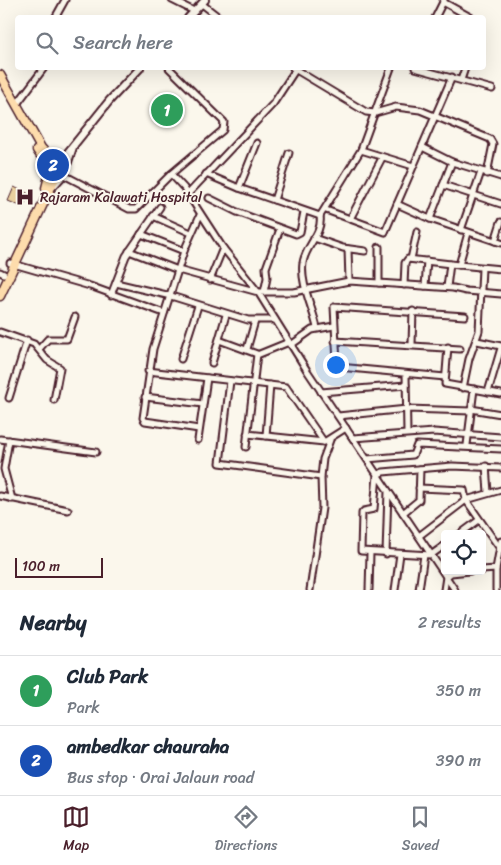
<!DOCTYPE html>
<html lang="en">
<head>
<meta charset="utf-8">
<style>
  body { margin:0; font-family:Sriracha,sans-serif; background:#f2f2f3; color:#1f2937 }
  .controls { position:absolute; right:15px; bottom:15px; display:grid; overflow:hidden; border-radius:5px; box-shadow:0 5px 20px #0002 }
  .controls button { width:45px; height:45px; display:grid; place-items:center; padding:0; border:0; border-bottom:1px solid #e0e1e3; background:#fff; color:#1f2937; font:25px sans-serif }
  .scale { position:absolute; left:15px; bottom:12px; width:88px; box-sizing:border-box; padding-left:5px; border:2px solid #4a1f2b; border-top:0; font-size:14px; line-height:18px; white-space:nowrap; color:#4a1f2b; -webkit-text-stroke:4px #fbf7ec; paint-order:stroke }
  .you { position:absolute; left:335px; top:364px; width:18px; height:18px; margin:-12px; border:4px solid #fff; border-radius:50%; background:#1a73e8; box-shadow:0 0 0 8px #1a73e833 }
  .badge { display:grid; place-items:center; width:32px; height:32px; border-radius:50%; background:#4a1f2b; color:#fff; font-size:16px; font-weight:700 }
  .pin { position:absolute; translate:-50% -50%; border:2px solid #fff; box-shadow:0 1px 5px #0006 }
  .list { margin:0; padding:0; list-style:none }
  h2 { display:flex; justify-content:space-between; align-items:center; height:65px; margin:0; padding:0 20px; font-size:21px }
  h2 small { font-size:16px; font-weight:400; color:#747a83 }
  .list li { display:grid; grid-template-columns:32px 1fr auto; gap:15px; align-items:center; box-sizing:border-box; height:70px; padding:0 20px; border-top:1px solid #e0e1e3 }
  .list b { display:block; font-size:19px; white-space:nowrap }
  .list p { margin:0; font-size:16px; white-space:nowrap; color:#747a83 }
  .list em { font-size:16px; font-style:normal; color:#747a83 }
  .icon { flex:none; width:28px; height:28px; fill:none; stroke:currentColor; stroke-width:2; stroke-linecap:round; stroke-linejoin:round }
  .map { position:relative; flex:none; width:501px; height:590px; overflow:hidden }
  .search { position:absolute; background:#fff; box-shadow:0 5px 20px #0002; left:15px; right:15px; top:15px; height:55px; display:flex; align-items:center; gap:12px; box-sizing:border-box; padding:0 18px; border-radius:5px; color:#747a83; font-size:19px }
  .sheet { height:205px; background:#fff }
  nav { display:flex; justify-content:space-around; align-items:center; box-sizing:border-box; height:70px; border-top:1px solid #e0e1e3; background:#fff; font-size:14px; color:#747a83 }
  nav a { display:grid; justify-items:center; gap:2px }
  nav .on { color:#4a1f2b }
  .map>svg:first-child { display:block }
  .building { fill:#ead09f; stroke:#4a1f2b }
  .lines { fill:none; stroke-linecap:round; stroke-linejoin:round }
  .minor-casing { stroke:#4a1f2b; stroke-width:9 }
  .tertiary-casing { stroke:#4a1f2b; stroke-width:10 }
  .primary-casing { stroke:#4a1f2b; stroke-width:11 }
  .minor { stroke:#fbf7ec; stroke-width:5 }
  .tertiary { stroke:#fbf7ec; stroke-width:6 }
  .primary { stroke:#fddcac; stroke-width:8 }
  .labels { text-anchor:middle; dominant-baseline:central; stroke-width:4; stroke-linejoin:round; paint-order:stroke }
  .poi-label { font-size:14px; fill:#4a1f2b; stroke:#fbf7ec; text-anchor:start }
</style>
</head>
<body>
<div class="map">
<svg width="501" height="590" viewBox="0 0 501 590">
  <rect width="100%" height="100%" fill="#fbf7ec"/>
  <filter id="ink" filterUnits="userSpaceOnUse"><feTurbulence type="fractalNoise" baseFrequency=".02" numOctaves="2"/><feDisplacementMap in="SourceGraphic" scale="10" xChannelSelector="R" yChannelSelector="G"/><feConvolveMatrix kernelMatrix="1 2 1 2 8 2 1 2 1" color-interpolation-filters="sRGB"/></filter>
  <g filter="url(#ink)">
    <polygon class="building" points="14,187 29,194 23,207 8,201"/>
    <g class="lines">
      <g class="minor-casing">
        <g id="minor">
          <polyline points="172,0 194,11"/>
          <polyline points="443,2 472,18"/>
          <polyline points="202,4 220,18"/>
          <polyline points="55,18 65,0"/>
          <polyline points="435,18 444,0"/>
          <polyline points="293,68 366,112 375,113 396,107 420,110 490,139 493,144 487,174"/>
          <polyline points="415,68 492,89"/>
          <polyline points="461,80 465,68"/>
          <polyline points="17,104 44,68"/>
          <polyline points="422,147 452,162 501,177"/>
          <polyline points="361,150 413,166"/>
          <polyline points="171,174 184,188 223,248 258,292 308,372 455,590"/>
          <polyline points="206,174 239,188 320,216 361,150 391,68"/>
          <polyline points="64,175 129,209 136,209 171,174 223,130 224,122 169,68"/>
          <polyline points="443,185 501,204"/>
          <polyline points="53,187 64,175 74,146"/>
          <polyline points="239,188 257,143"/>
          <polyline points="188,194 273,104 296,69"/>
          <polyline points="209,198 237,212 296,234 300,232 304,212"/>
          <polyline points="274,200 289,153"/>
          <polyline points="397,204 430,219 501,243"/>
          <polyline points="326,210 385,232 452,77"/>
          <polyline points="153,216 191,233"/>
          <polyline points="350,219 382,158"/>
          <polyline points="430,219 452,162"/>
          <polyline points="461,230 481,172"/>
          <polyline points="141,234 184,251"/>
          <polyline points="314,238 343,248 365,251"/>
          <polyline points="495,241 501,222"/>
          <polyline points="379,247 379,283"/>
          <polyline points="348,249 349,281"/>
          <polyline points="129,251 178,270 258,292 294,292 349,281 453,288 466,291 501,294"/>
          <polyline points="411,259 417,232"/>
          <polyline points="10,263 90,286 164,313"/>
          <polyline points="459,265 501,269"/>
          <polyline points="0,272 4,274"/>
          <polyline points="210,280 223,248"/>
          <polyline points="116,283 171,296 248,320 275,320"/>
          <polyline points="404,285 405,263 408,259 459,265 468,233"/>
          <polyline points="425,286 427,261"/>
          <polyline points="447,287 450,264"/>
          <polyline points="264,292 267,278 266,268 280,229"/>
          <polyline points="111,295 126,256 160,207"/>
          <path d="M317 328C313 308 300 284 303 263 305 246 323 234 320 216"/>
          <polyline points="0,332 34,344 47,360 60,368 54,400"/>
          <polyline points="219,340 257,354 246,447"/>
          <polyline points="335,341 460,349"/>
          <polyline points="477,341 501,346"/>
          <polyline points="412,344 413,311"/>
          <polyline points="291,345 312,330 334,326"/>
          <polyline points="448,347 445,384 501,394"/>
          <polyline points="39,349 48,339 67,339 75,317"/>
          <polyline points="247,349 255,321"/>
          <polyline points="257,355 289,342"/>
          <polyline points="181,359 198,306"/>
          <polyline points="212,363 226,315"/>
          <polyline points="148,371 286,387 324,442"/>
          <polyline points="406,374 407,433"/>
          <polyline points="445,377 339,367 337,363 334,307 465,316"/>
          <polyline points="230,381 220,463 321,477"/>
          <polyline points="463,388 469,359 479,331 482,268"/>
          <polyline points="321,392 406,385"/>
          <polyline points="488,392 501,348"/>
          <polyline points="145,397 203,404"/>
          <polyline points="9,398 27,340"/>
          <polyline points="471,409 501,414"/>
          <polyline points="338,416 407,409 471,411"/>
          <polyline points="199,429 145,421 143,418 153,349 184,251 200,215"/>
          <polyline points="247,434 324,442 346,428"/>
          <polyline points="266,436 270,385"/>
          <polyline points="353,438 434,432 501,437"/>
          <polyline points="0,439 96,452"/>
          <polyline points="9,440 4,469 12,499"/>
          <polyline points="198,440 207,378"/>
          <polyline points="467,445 474,389"/>
          <polyline points="367,459 413,455 417,445 501,449"/>
          <polyline points="486,466 488,492"/>
          <polyline points="419,488 464,490 466,500 501,550"/>
          <polyline points="0,496 68,510"/>
          <polyline points="403,513 419,500 420,469"/>
          <polyline points="460,534 479,520"/>
          <polyline points="419,536 466,500 501,490"/>
          <polyline points="445,545 431,555 361,551 362,513 364,511 374,509 377,475 383,472 452,466 501,468"/>
          <polyline points="386,554 388,491"/>
          <polyline points="482,570 496,569"/>
          <polyline points="310,590 322,508 321,477 323,459 330,440"/>
          <polyline points="369,590 370,553"/>
          <polyline points="395,590 400,554"/>
          <polyline points="419,590 424,555"/>
          <polyline points="444,590 446,577 451,573 470,571"/>
          <polyline points="496,590 496,569 501,541"/>
        </g>
      </g>
      <g class="tertiary-casing">
        <g id="tertiary">
          <polyline points="188,18 205,0"/>
          <polyline points="61,161 110,100 140,68"/>
        </g>
      </g>
      <g class="primary-casing">
        <g id="primary">
          <polyline points="0,75 41,148 50,158"/>
          <polyline points="37,150 46,163"/>
          <circle cx="54" cy="165" r="8"/>
          <polyline points="46,188 50,172"/>
          <polyline points="0,296 58,172"/>
        </g>
      </g>
      <use href="#minor" class="minor"/>
      <use href="#tertiary" class="tertiary"/>
      <use href="#primary" class="primary"/>
    </g>
  </g>
  <defs>
    <g id="hospital-bare" transform="scale(1.5)"><path d="M-5-5h3v3.5h4V-5h3V5h-3V1.5h-4V5h-3Z" fill="#4a1f2b" stroke="#fbf7ec" stroke-width="2.5" paint-order="stroke"/></g>
  </defs>
  <g fill-rule="evenodd">
    <use href="#hospital-bare" x="25" y="197"/>
  </g>
  <g class="labels">
    <g class="poi-label">
      <text x="40" y="197">Rajaram Kalawati Hospital</text>
    </g>
  </g>
</svg>
<div class="controls">
<button><svg class="icon" aria-label="locate" viewBox="0 0 24 24"><circle cx="12" cy="12" r="6"/><path d="M12 2v4M12 18v4M2 12h4M18 12h4"/></svg></button>
</div>
<div class="scale">100 m</div>
<div class="you"></div>
<div class="pin badge" style="left:167px;top:110px;background:#2e9e5b">1</div>
<div class="pin badge" style="left:53px;top:165px;background:#1a4fb4">2</div>
<div class="search"><svg class="icon" aria-label="search" viewBox="0 0 24 24"><circle cx="10" cy="10" r="6"/><path d="M15 15l6 6"/></svg>Search here</div>
</div>
<section class="sheet">
<h2>Nearby<small>2 results</small></h2>
<ul class="list">
<li><span class="badge" style="background:#2e9e5b">1</span><div><b>Club Park</b><p>Park</p></div><em>350 m</em></li>
<li><span class="badge" style="background:#1a4fb4">2</span><div><b>ambedkar chauraha</b><p>Bus stop · Orai Jalaun road</p></div><em>390 m</em></li>
</ul>
</section>
<nav>
<a class="on"><svg class="icon" aria-label="map" viewBox="0 0 24 24"><path d="M3 6l6-2 6 2 6-2v14l-6 2-6-2-6 2zM9 4v14M15 6v14"/></svg>Map</a>
<a><svg class="icon" aria-label="directions" viewBox="0 0 24 24"><path d="M12 3l9 9-9 9-9-9zM9 14v-3h6M13 9l2 2-2 2"/></svg>Directions</a>
<a><svg class="icon" aria-label="saved" viewBox="0 0 24 24"><path d="M7 4h10v16l-5-4-5 4z"/></svg>Saved</a>
</nav>
</body>
</html>
